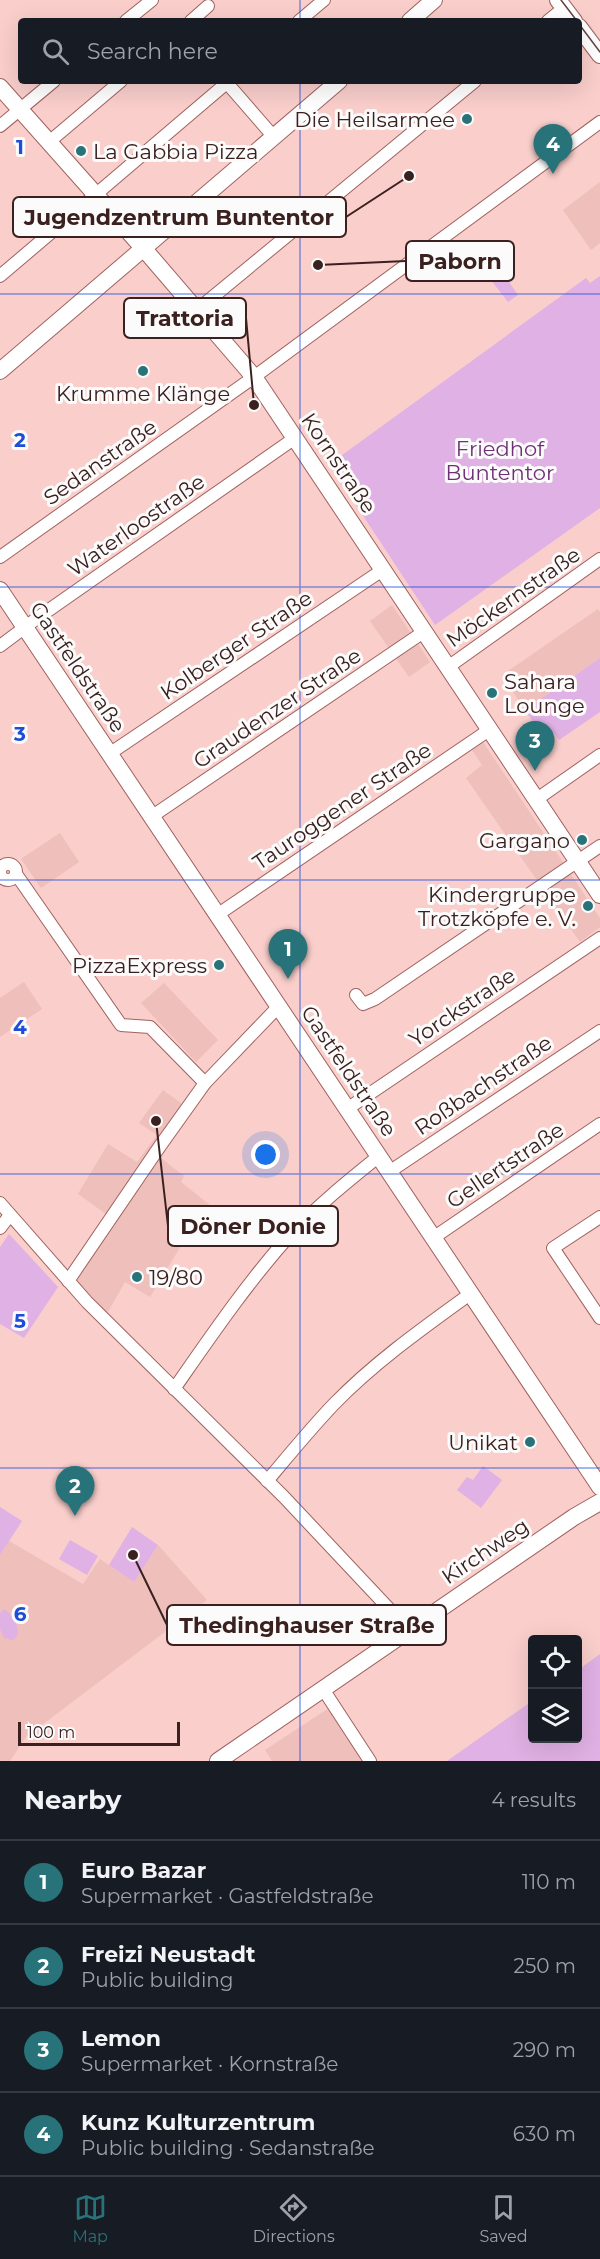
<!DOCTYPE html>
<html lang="en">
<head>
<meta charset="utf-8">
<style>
  body { margin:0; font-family:Montserrat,sans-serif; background:#242831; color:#f1f3f6 }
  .controls { position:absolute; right:18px; bottom:18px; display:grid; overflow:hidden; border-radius:6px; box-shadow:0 6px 24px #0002 }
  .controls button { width:54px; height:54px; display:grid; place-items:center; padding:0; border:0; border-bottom:2px solid #363941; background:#171b24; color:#f1f3f6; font:30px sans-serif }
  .scale { position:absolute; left:18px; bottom:15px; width:162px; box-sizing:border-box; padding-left:6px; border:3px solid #3a201e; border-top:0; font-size:16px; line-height:21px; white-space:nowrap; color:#3a201e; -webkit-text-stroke:4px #fbfbfb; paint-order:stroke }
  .you { position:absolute; left:266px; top:1155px; width:21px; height:21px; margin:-15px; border:4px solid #fff; border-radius:50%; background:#1a73e8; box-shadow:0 0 0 9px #1a73e833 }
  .badge { display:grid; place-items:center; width:39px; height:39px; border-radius:50%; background:#287279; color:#fff; font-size:20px; font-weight:700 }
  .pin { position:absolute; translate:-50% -50px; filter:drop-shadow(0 2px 3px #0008) }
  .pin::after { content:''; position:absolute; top:32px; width:21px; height:18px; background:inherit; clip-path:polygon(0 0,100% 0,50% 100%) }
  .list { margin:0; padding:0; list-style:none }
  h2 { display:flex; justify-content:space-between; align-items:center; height:78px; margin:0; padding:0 24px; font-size:26px }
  h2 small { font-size:20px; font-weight:400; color:#9ea1a6 }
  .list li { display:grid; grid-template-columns:39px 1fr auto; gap:18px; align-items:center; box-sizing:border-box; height:84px; padding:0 24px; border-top:2px solid #363941 }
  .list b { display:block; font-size:22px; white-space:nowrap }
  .list p { margin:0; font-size:20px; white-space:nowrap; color:#9ea1a6 }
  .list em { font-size:20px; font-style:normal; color:#9ea1a6 }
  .icon { flex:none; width:33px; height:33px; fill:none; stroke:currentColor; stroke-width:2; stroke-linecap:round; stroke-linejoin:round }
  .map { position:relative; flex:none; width:600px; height:1761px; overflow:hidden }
  .search { position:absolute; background:#171b24; box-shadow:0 6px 24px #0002; left:18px; right:18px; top:18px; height:66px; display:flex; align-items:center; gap:15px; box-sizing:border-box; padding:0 21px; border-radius:6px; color:#9ea1a6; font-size:22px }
  .sheet { height:414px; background:#171b24 }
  nav { display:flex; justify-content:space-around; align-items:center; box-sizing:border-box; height:84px; border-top:2px solid #363941; background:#171b24; font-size:16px; color:#9ea1a6 }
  nav a { display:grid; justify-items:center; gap:3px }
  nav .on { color:#287279 }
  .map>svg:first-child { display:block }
  .built { fill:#eebfbb }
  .green { fill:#e0b1e4 }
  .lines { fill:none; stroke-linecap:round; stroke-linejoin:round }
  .street-casing { stroke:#a0625e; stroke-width:14 }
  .secondary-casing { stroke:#a0625e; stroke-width:18 }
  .street { stroke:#fff; stroke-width:12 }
  .secondary { stroke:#fff; stroke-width:16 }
  .tram { stroke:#614341; stroke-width:1.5 }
  .grid { fill:none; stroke:#1d4ed8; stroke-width:1.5; stroke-opacity:0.55 }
  .poi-dot { fill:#287279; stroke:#fbfbfb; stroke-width:2 }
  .labels { text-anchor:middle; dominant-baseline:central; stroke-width:6; stroke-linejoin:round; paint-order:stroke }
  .poi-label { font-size:21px; fill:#3a201e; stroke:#fbfbfb; text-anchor:end }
  .park-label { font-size:21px; fill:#6f2f76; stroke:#fbfbfb }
  .street-label { font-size:21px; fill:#3a201e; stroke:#fbfbfb }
  .grid-label { font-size:20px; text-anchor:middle; font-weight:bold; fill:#1d4ed8; stroke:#fbfbfb; stroke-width:6; stroke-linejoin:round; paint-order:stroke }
  .leader { fill:none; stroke:#3a201e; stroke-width:2 }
  .callout-dot { fill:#3a201e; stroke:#fbfbfb; stroke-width:2 }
  .callout { fill:#fbfbfb; stroke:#3a201e; stroke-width:2 }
  .callout-label { font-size:22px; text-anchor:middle; font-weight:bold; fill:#3a201e }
</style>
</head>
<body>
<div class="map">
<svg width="600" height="1761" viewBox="0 0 600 1761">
  <rect width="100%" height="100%" fill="#f9cecb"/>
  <g class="built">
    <polygon points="600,182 600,243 591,250 563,210"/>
    <polygon points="392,605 430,662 409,677 370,621"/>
    <polygon points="598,609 600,612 600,658 525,710 502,675"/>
    <polygon points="483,742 600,918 600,927 580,942 466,778 482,765 472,750"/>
    <polygon points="60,833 79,862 41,888 21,859"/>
    <polygon points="24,982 42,1009 0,1037 0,998"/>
    <polygon points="164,983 218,1040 196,1062 141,1003"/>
    <polygon points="163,1090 189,1109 157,1155 184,1176 181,1182 211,1206 182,1244 150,1297 125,1282 105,1317 66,1275 106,1214 78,1194 108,1144 137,1162 157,1135 139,1123"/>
    <polygon points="9,1541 83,1584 100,1559 134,1582 158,1545 207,1600 26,1737 10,1761 0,1761 0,1555"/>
    <polygon points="329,1708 363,1761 272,1761 265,1750"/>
  </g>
  <g class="green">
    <polygon points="489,253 518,295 508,302 477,262"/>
    <polygon points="600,276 600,508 435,625 333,470 342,464 338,458 586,278 590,283"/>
    <polygon points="600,658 600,712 559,740 554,733 545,739 525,710"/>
    <polygon points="9,1234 58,1287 24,1338 0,1324 0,1247"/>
    <polygon points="483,1466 502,1480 481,1508 457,1490 467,1477 473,1480"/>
    <polygon points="0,1507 22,1521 0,1555"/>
    <polygon points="132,1527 158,1545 134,1582 109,1565"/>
    <polygon points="70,1540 98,1556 87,1575 59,1559"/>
    <path d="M4 1609C14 1615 17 1623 18 1634L13 1640 4 1638 0 1629V1613Z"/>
    <polygon points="600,1654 600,1761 447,1761 532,1701 532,1738 578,1738 578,1670"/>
  </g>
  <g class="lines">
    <g class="street-casing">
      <g id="street">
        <polyline points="126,21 152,0"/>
        <polyline points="191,21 208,6"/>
        <polyline points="299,21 324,0"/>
        <polyline points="548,21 564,8"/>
        <polyline points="227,83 273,136"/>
        <polyline points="0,126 54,81"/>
        <polyline points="49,142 121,81"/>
        <polyline points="0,276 229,81"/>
        <polyline points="197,310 475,81"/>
        <polyline points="0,557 254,377 600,122"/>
        <polyline points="0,646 36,619 295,438"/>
        <polyline points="448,667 600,559"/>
        <polyline points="109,754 384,569"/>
        <polyline points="537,799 600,755"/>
        <polyline points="151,817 425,631"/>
        <circle cx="8" cy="872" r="8"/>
        <polyline points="16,874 121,1025 150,1027 205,1083"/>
        <polyline points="217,915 489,730"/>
        <polyline points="356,995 363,1004 375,999 600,846"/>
        <polyline points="347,1109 600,938"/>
        <polyline points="389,1172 600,1031"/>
        <polyline points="0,1203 87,1302 284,1497 409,1630"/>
        <polyline points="600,1217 553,1248 600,1318"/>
        <polyline points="0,1228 10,1215"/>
        <polyline points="433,1238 600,1124"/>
        <polyline points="68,1281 160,1146 205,1083 279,1006"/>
        <path d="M174 1389C211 1336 247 1283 290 1235 317 1206 348 1181 379 1156"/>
        <path d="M267 1481C289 1455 311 1428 334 1404 375 1362 423 1328 470 1294"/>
        <polyline points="323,1689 370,1761"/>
      </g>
    </g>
    <g class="secondary-casing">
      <g id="secondary">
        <polyline points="558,0 574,21"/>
        <polyline points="410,21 434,0"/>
        <polyline points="579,27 600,55"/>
        <polyline points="0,87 144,249 254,377 600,895"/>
        <polyline points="0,371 339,81"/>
        <polyline points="0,590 600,1487"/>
        <polyline points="218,1761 574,1517 600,1502"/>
      </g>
    </g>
    <use href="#street" class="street"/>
    <use href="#secondary" class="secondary"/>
    <g class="tram">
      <polyline points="561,0 577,21"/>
      <polyline points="579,24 600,52"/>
    </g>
  </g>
  <path class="grid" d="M300 0V21M300 81V1761M0 294H600M0 587H600M0 880H600M0 1174H600M0 1468H600"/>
  <g class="poi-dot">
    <circle cx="467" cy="119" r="6"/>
    <circle cx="81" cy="151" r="6"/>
    <circle cx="143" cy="371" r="6"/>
    <circle cx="492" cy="693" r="6"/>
    <circle cx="582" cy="840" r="6"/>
    <circle cx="588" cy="906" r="6"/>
    <circle cx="219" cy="965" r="6"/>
    <circle cx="137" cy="1277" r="6"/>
    <circle cx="530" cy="1442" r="6"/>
  </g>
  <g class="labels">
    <g class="poi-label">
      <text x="455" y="119">Die Heilsarmee</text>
      <text x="93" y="151" text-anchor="start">La Gabbia Pizza</text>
      <text x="143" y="393" text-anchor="middle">Krumme Klänge</text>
      <text x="504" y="681" text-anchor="start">Sahara<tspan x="504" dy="24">Lounge</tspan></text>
      <text x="570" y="840">Gargano</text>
      <text x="576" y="894">Kindergruppe<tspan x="576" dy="24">Trotzköpfe e. V.</tspan></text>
      <text x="207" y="965">PizzaExpress</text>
      <text x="149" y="1277" text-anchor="start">19/80</text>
      <text x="518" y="1442">Unikat</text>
    </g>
    <g class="park-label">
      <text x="500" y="448">Friedhof<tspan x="500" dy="24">Buntentor</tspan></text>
    </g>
    <g class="street-label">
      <text transform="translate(100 462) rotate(-35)">Sedanstraße</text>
      <text transform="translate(339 463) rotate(56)">Kornstraße</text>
      <text transform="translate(136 525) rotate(-35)">Waterloostraße</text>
      <text transform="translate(513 597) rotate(-35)">Möckernstraße</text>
      <text transform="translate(236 645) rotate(-34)">Kolberger Straße</text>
      <text transform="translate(78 667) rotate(56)">Gastfeldstraße</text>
      <text transform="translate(277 708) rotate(-34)">Graudenzer Straße</text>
      <text transform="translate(342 806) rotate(-34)">Tauroggener Straße</text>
      <text transform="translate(462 1007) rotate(-34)">Yorckstraße</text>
      <text transform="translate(349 1071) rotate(56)">Gastfeldstraße</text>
      <text transform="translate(483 1085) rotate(-34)">Roßbachstraße</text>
      <text transform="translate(505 1165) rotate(-34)">Gellertstraße</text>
      <text transform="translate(485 1551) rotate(-34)">Kirchweg</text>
    </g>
  </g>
  <g class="grid-label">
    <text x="20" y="154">1</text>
    <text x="20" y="447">2</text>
    <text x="20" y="741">3</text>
    <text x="20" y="1034">4</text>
    <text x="20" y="1328">5</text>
    <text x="20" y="1621">6</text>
  </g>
  <path class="leader" d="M409 176L346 217M318 265L406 261M254 405L246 318M156 1121L168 1226M133 1555L167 1625"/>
  <g class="callout-dot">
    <circle cx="409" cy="176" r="6"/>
    <circle cx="318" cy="265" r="6"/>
    <circle cx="254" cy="405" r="6"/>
    <circle cx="156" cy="1121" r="6"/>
    <circle cx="133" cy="1555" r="6"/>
  </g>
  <g class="callout">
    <rect x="13" y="197" width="333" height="40" rx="6"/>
    <rect x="406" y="241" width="108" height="40" rx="6"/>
    <rect x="124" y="298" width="122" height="40" rx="6"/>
    <rect x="168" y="1206" width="170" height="40" rx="6"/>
    <rect x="167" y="1605" width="279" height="40" rx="6"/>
  </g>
  <g class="callout-label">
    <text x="179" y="225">Jugendzentrum Buntentor</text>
    <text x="460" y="269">Paborn</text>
    <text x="185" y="326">Trattoria</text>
    <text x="253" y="1234">Döner Donie</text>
    <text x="307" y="1633">Thedinghauser Straße</text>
  </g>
</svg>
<div class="controls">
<button><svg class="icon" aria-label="locate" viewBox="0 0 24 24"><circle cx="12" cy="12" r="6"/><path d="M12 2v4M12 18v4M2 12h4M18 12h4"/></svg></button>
<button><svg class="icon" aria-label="layers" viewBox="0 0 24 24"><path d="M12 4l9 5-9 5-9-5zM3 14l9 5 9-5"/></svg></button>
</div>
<div class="scale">100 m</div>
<div class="you"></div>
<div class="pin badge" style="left:288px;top:979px">1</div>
<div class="pin badge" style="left:75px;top:1516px">2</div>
<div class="pin badge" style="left:535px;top:771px">3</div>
<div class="pin badge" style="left:553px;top:174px">4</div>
<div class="search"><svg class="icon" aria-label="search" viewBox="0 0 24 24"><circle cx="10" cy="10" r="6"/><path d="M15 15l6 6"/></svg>Search here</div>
</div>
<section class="sheet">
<h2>Nearby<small>4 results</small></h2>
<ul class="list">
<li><span class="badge">1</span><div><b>Euro Bazar</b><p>Supermarket · Gastfeldstraße</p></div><em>110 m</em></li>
<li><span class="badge">2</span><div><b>Freizi Neustadt</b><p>Public building</p></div><em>250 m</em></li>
<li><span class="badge">3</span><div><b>Lemon</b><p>Supermarket · Kornstraße</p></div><em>290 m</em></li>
<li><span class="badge">4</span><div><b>Kunz Kulturzentrum</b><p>Public building · Sedanstraße</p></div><em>630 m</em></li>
</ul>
</section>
<nav>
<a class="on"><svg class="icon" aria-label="map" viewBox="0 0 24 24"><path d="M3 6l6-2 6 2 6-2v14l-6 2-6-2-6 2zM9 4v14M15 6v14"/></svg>Map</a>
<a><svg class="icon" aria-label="directions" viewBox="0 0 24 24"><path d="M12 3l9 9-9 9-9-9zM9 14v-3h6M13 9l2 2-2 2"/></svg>Directions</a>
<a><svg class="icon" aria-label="saved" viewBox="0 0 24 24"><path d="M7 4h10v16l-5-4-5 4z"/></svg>Saved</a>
</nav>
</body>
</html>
